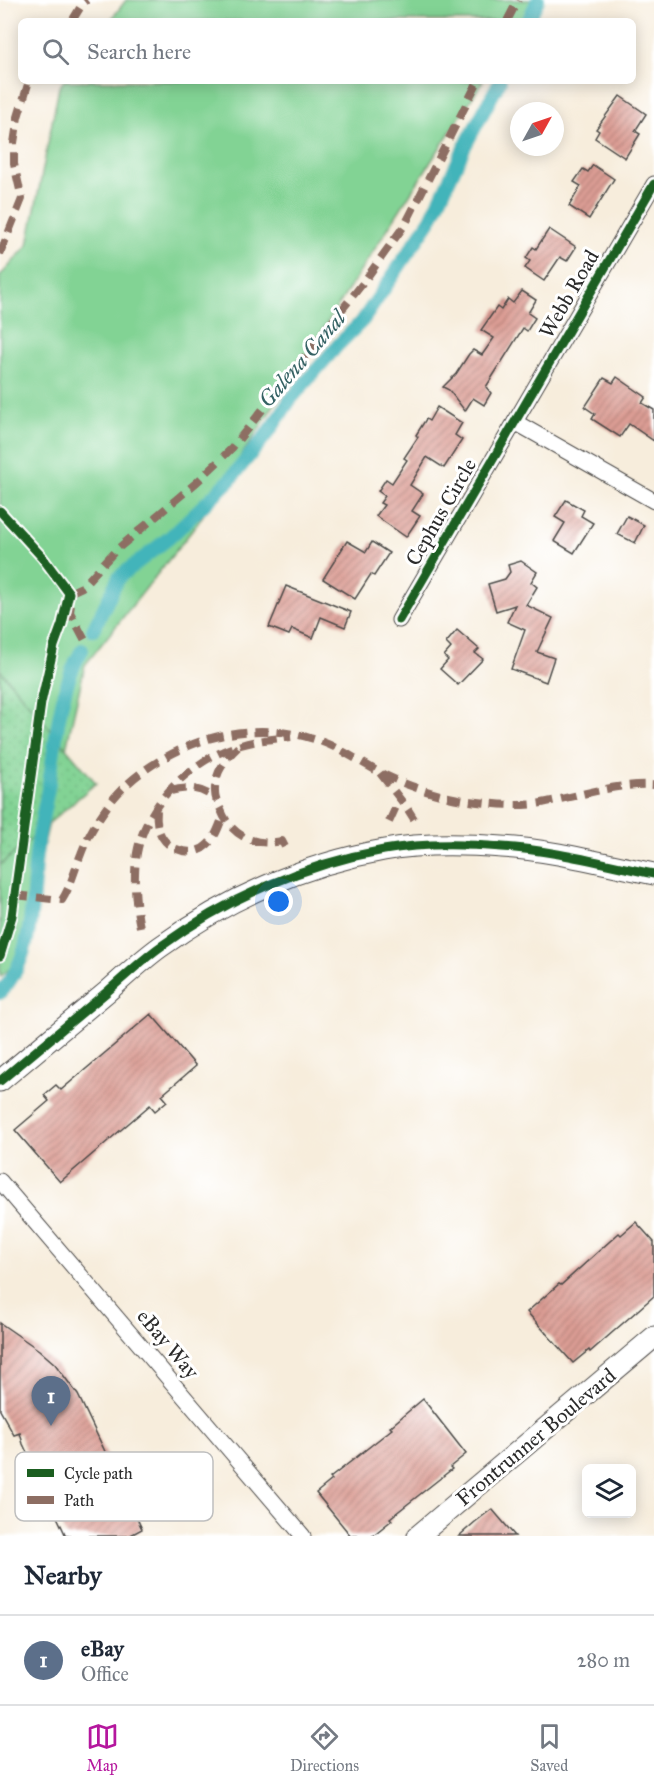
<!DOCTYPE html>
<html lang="en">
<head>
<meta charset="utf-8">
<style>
  body { margin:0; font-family:"IM FELL Great Primer",serif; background:#f2f2f3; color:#1f2937 }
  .controls { position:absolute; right:18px; bottom:18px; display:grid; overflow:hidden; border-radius:9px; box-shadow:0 3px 15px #0003 }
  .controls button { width:54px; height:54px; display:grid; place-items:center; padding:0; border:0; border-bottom:2px solid #e0e1e3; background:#fff; color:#1f2937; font:30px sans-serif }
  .compass { position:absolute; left:510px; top:102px; width:54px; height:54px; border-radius:50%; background:#fff; box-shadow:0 3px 15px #0003; rotate:50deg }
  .you { position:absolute; left:279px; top:902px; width:21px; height:21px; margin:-15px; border:4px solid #fff; border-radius:50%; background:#1a73e8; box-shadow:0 0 0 9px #1a73e833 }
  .badge { display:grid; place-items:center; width:39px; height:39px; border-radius:50%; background:#b5179e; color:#fff; font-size:20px; font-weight:700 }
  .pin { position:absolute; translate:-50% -50px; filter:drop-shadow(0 2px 3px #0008) }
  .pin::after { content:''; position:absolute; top:32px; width:21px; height:18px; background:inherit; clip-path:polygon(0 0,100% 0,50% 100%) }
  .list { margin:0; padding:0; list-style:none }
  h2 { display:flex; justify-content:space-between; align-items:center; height:78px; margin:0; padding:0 24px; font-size:26px }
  h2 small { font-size:20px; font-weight:400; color:#747a83 }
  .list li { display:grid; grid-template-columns:39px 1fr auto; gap:18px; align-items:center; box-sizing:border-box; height:90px; padding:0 24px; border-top:2px solid #e0e1e3 }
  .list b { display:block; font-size:22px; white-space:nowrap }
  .list p { margin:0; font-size:20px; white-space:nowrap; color:#747a83 }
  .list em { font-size:20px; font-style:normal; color:#747a83 }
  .icon { flex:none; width:33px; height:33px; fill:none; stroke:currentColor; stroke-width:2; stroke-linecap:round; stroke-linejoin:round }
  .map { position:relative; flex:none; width:654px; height:1536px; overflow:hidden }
  .search { position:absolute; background:#fff; box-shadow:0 3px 15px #0003; left:18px; right:18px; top:18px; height:66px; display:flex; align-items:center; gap:15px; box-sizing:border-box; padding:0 21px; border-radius:9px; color:#747a83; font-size:22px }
  .sheet { height:168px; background:#fff }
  nav { display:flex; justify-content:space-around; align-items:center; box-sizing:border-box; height:84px; border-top:2px solid #e0e1e3; background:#fff; font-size:16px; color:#747a83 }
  nav a { display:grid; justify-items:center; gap:3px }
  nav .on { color:#b5179e }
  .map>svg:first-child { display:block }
  .grass { fill:#82d394; stroke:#567f60; stroke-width:1.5 }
  .park { fill:url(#park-dots); stroke:#567f60; stroke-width:1.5 }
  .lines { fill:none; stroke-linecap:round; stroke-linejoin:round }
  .canal { stroke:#43b4ba; stroke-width:14 }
  .building { fill:url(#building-hatch) }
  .street-casing { stroke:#4a4846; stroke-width:17 }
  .secondary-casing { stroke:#4a4846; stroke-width:23 }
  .street { stroke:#fff; stroke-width:15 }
  .secondary { stroke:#fff; stroke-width:21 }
  .quiet { stroke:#8d6e63; stroke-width:8; stroke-dasharray:15 8; stroke-linecap:butt }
  .cycleway-casing { stroke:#fff; stroke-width:13 }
  .cycleway { stroke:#1b5e20; stroke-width:9 }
  .labels { text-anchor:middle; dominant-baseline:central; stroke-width:6; stroke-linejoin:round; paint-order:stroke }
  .street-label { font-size:21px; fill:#2b2b2b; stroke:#fff }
  .water-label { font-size:22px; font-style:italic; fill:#356264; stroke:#fff }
  .key { fill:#fff; stroke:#bfbfbf; stroke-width:1.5 }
  .key-label { font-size:16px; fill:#2b2b2b }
</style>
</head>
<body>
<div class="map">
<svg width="654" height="1536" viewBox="0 0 654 1536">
  <defs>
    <pattern id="park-dots" width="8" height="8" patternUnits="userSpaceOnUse" patternTransform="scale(1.5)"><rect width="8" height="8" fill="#82d394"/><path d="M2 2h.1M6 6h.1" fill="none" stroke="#70b580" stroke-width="1.8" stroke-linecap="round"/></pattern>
    <pattern id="building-hatch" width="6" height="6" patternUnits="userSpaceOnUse" patternTransform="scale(1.5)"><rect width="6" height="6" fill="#dc9d94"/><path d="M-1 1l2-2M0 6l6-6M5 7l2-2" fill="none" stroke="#b38079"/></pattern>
  </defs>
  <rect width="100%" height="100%" fill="#fff"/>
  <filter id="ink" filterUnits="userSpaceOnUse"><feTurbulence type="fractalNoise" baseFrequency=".0167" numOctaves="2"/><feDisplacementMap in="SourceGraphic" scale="12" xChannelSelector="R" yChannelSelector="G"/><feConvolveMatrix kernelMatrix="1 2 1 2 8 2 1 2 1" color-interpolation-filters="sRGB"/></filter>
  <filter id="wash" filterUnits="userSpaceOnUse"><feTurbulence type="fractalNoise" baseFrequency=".008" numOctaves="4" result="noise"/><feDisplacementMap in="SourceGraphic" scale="24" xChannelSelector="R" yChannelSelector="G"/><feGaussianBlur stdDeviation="1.35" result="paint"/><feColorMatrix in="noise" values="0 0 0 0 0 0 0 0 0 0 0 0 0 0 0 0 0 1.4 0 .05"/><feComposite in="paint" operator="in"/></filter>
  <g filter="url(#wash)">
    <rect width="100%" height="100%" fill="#f7eddc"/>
    <g class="grass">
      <polygon points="126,0 535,0 522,21 110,21"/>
      <polygon points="64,81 483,81 198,523 85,665 17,963 0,977 0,276 28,245 59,87"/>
    </g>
    <polygon class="park" points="0,670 96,783 0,865"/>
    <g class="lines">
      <g class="canal">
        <polyline points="528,21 538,0"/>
        <polyline points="93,630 119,577 169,538 229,481 271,429 290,400 338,345 363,320 431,219 464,148 500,81"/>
        <path d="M0 993C35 956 31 902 36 855 39 830 45 807 49 783 57 738 58 691 82 650"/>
      </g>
    </g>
    <g id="blocks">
      <g class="building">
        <polygon points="620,96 646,114 635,131 640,134 625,158 595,138 599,131 596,129"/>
        <polygon points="593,165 614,179 589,219 569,206 581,186 574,182 583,169 588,172"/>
        <polygon points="549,229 576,247 567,261 560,257 544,281 525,268 530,261 526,258 533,247 536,249"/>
        <polygon points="522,291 536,300 528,313 535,318 527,331 523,328 486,387 491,393 484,405 473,398 465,411 449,390 443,387 456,374 469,354 473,350 482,355 494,338 481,330 497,307 501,310 508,299 513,303"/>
        <polygon points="617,377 646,397 642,403 654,410 654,441 629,424 620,437 592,419 595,414 585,407 604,378 613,383"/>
        <polygon points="437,407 462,423 455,435 462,440 444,468 427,457 410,485 423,494 412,511 420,516 406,537 376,516 384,505 380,503 385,496 378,491 386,479 392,483 407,460 404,458 418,437 416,435 426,419 429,421"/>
        <polygon points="566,500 584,510 581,516 593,523 574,553 554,541 565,523 555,517"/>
        <polygon points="627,516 644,525 635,543 617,534"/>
        <polygon points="347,541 366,552 372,542 389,553 374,576 371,574 355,599 323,579"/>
        <polygon points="521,561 537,572 531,582 537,587 526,605 553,618 537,652 554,658 546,682 511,669 525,630 507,622 515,605 496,611 488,584 505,579 510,572 508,565"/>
        <polygon points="286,586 351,612 345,627 321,617 313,638 292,629 289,635 269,627"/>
        <polygon points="457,630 479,649 475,653 483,659 458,685 440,669 448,660 444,656 451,648 446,643"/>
        <polygon points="151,1014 196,1066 162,1095 167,1101 155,1111 150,1105 60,1182 15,1130 49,1101 44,1095 56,1085 61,1090"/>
        <polygon points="636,1222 654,1242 654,1296 590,1352 589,1350 573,1363 527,1312 559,1284 561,1285 619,1233 621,1235"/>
        <polygon points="0,1323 39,1350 55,1364 78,1395 142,1529 129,1536 66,1536 23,1444 20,1433 14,1435 0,1410"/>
        <polygon points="423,1399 466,1454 450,1467 452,1469 390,1518 392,1520 372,1536 351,1536 316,1493 332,1480 330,1478 392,1429 390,1427"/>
        <polygon points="492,1509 515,1536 459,1536 475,1522"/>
      </g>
    </g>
  </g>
  <g filter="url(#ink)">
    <use href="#blocks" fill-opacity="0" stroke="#4a4846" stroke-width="1.5"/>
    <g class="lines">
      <g class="street-casing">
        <g id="street">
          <polyline points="515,422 654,501"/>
          <polyline points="399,620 654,184"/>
          <polyline points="0,1181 303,1536"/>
        </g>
      </g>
      <g class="secondary-casing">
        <g id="secondary">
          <path d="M0 1081C36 1051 72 1021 108 991 125 976 142 960 160 947 226 899 304 864 384 850 422 843 464 844 502 847 553 850 604 864 654 874"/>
          <polyline points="418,1536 654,1337"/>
        </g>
      </g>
      <use href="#street" class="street"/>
      <use href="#secondary" class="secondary"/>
      <g class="quiet">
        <polyline points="72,21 83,3 87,0"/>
        <polyline points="507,21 518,0"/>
        <polyline points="0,254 22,199 14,164 14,143 18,117 29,81"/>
        <polyline points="69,593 82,587 115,551 197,482 232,448 363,283 406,223 478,81"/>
        <polyline points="71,605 70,612 88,646"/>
        <path d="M238 747C225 759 214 774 215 792 215 798 218 804 221 810 231 836 255 847 282 841L285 847"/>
        <polyline points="380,773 407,808 414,819"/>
        <path d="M171 791C188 786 203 788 217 800"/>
        <path d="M157 810C156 820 157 828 162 837 171 852 195 857 207 845 216 837 219 826 223 816"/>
        <polyline points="389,822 400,798"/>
        <path d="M14 895 62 900C71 886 75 869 81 854 88 835 100 815 113 799 132 776 159 759 186 747 225 730 270 726 310 738 337 745 359 762 383 774 410 787 441 797 470 801 492 804 520 807 542 803 579 796 616 783 654 785"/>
        <path d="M140 927C135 903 133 877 137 853 146 803 193 758 241 745 257 740 274 739 291 737"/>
      </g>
      <g class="cycleway-casing">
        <g id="cycleway">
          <polyline points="0,511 42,557 69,593 62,624 54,646 41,703 12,916 0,956"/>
          <polyline points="399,620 654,184"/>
          <path d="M0 1081C36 1051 72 1021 108 991 125 976 142 960 160 947 226 899 304 864 384 850 422 843 464 844 502 847 553 850 604 864 654 874"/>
        </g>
      </g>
      <use href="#cycleway" class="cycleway"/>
    </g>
  </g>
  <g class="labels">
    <g class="street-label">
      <text transform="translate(569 294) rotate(-60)">Webb Road</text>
      <text transform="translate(441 512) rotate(-60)">Cephus Circle</text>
      <text transform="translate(168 1344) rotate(50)">eBay Way</text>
      <text transform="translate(536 1437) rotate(-40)">Frontrunner Boulevard</text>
    </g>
    <g class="water-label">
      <text transform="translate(302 359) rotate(-49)">Galena Canal</text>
    </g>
  </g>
  <rect x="15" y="1452" width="198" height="69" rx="9" class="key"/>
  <rect x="27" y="1469" width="27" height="8" fill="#1b5e20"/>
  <rect x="27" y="1496" width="27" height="8" fill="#8d6e63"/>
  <g class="key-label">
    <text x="64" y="1479">Cycle path</text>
    <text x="64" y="1506">Path</text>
  </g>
</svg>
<div class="controls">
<button><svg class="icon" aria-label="layers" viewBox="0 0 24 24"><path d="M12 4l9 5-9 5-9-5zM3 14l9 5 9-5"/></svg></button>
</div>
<svg class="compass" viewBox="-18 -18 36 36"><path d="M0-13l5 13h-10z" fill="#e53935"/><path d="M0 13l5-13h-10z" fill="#747a83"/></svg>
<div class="you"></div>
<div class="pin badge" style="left:51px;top:1426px;background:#5c6f8a">1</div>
<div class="search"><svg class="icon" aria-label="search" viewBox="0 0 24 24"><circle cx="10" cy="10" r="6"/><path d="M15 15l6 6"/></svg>Search here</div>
</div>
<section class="sheet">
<h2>Nearby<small></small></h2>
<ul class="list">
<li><span class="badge" style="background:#5c6f8a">1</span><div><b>eBay</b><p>Office</p></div><em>280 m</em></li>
</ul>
</section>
<nav>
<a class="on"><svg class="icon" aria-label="map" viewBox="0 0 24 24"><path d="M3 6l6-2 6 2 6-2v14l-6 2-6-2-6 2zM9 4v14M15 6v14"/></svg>Map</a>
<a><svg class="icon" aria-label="directions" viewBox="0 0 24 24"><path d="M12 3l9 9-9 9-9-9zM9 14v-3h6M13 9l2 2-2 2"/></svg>Directions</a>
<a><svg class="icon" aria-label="saved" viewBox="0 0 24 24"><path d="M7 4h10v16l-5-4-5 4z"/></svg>Saved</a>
</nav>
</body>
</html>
